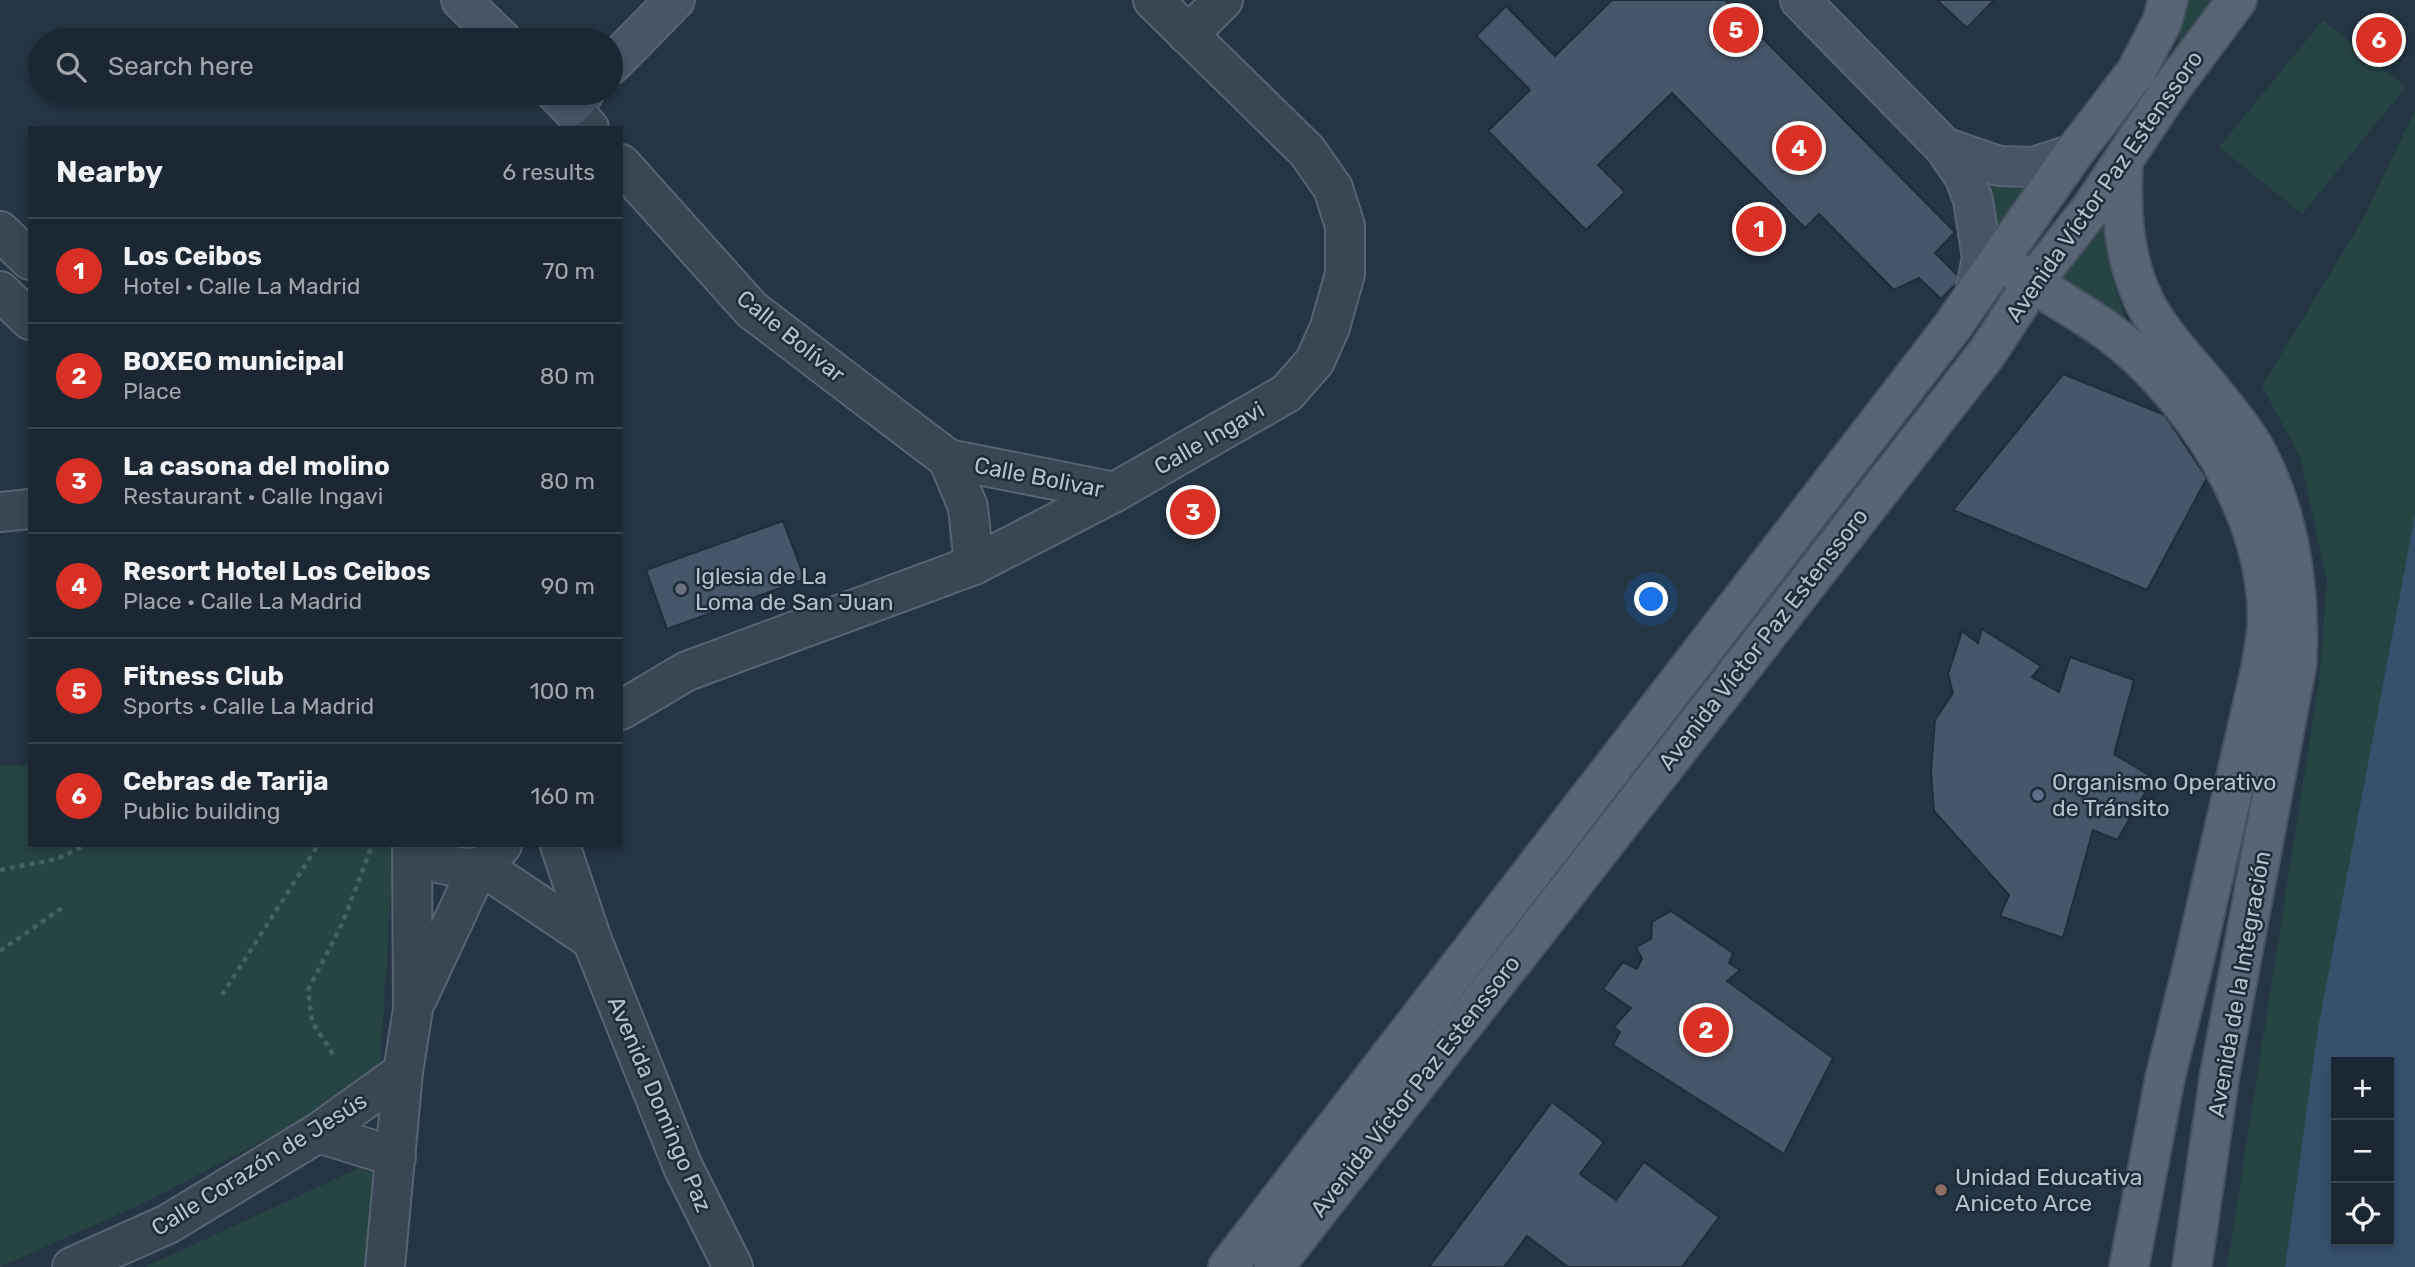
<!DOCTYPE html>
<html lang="en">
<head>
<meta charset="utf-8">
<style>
  body { margin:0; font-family:Rubik,sans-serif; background:#24303b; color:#f1f3f6 }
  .controls { position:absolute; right:21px; bottom:21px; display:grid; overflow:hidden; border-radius:0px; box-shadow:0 4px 10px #0003 }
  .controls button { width:63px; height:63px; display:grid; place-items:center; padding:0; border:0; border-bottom:2px solid #39444e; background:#1b2833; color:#f1f3f6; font:35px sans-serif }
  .you { position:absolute; left:1652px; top:600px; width:24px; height:24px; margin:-18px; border:5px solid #fff; border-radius:50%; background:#1a73e8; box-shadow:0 0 0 10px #1a73e833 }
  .badge { display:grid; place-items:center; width:46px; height:46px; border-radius:50%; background:#d93025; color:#fff; font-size:23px; font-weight:700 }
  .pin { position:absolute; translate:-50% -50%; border:4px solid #fff; box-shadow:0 2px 7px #0006 }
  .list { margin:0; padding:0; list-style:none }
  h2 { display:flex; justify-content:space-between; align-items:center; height:91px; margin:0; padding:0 28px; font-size:30px }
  h2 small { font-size:23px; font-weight:400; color:#a0a6ac }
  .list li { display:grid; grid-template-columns:46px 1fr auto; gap:21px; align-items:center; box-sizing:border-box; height:105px; padding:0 28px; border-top:2px solid #39444e }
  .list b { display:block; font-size:26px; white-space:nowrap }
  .list p { margin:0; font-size:23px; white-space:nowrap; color:#a0a6ac }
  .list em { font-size:23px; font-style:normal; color:#a0a6ac }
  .icon { flex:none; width:38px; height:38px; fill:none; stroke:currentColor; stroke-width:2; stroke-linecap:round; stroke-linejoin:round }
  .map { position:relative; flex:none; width:2415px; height:1267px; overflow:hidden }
  .search { position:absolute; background:#1b2833; box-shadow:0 4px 10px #0003; left:28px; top:28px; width:595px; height:77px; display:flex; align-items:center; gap:18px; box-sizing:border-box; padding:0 24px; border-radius:38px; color:#a0a6ac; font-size:26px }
  .panel { position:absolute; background:#1b2833; box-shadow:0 4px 10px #0003; left:28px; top:126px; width:595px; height:721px; border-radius:0px }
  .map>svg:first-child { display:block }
  .green { fill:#274445 }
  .water { fill:#37516d; fill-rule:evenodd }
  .building { fill:#465769; stroke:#202d3b; stroke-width:2 }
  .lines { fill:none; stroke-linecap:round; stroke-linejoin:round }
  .street-casing { stroke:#576471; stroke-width:42 }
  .secondary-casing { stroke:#576471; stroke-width:42 }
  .primary-casing { stroke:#465260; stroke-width:42 }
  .path { stroke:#456161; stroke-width:4.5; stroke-dasharray:5 5; stroke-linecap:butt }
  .street { stroke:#394654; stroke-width:38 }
  .secondary { stroke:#475567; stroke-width:38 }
  .primary { stroke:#576574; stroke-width:38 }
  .worship-dot { fill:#6b7280; stroke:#1e2b39; stroke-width:2.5 }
  .service-dot { fill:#5c6f8a; stroke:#1e2b39; stroke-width:2.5 }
  .education-dot { fill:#8d6e63; stroke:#1e2b39; stroke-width:2.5 }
  .labels { text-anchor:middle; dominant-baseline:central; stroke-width:5; stroke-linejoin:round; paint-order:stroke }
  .street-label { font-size:23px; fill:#b6c1cd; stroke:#1e2b39 }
  .poi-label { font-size:23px; fill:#b6c1cd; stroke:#1e2b39; text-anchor:start }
</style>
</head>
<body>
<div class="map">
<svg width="2415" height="1267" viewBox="0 0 2415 1267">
  <rect width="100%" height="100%" fill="#243544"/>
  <g class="green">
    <polygon points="2189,0 2219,0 2176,49"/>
    <polygon points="2323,20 2406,87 2302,214 2219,147"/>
    <polygon points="2415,110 2415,515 2319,1029 2285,1267 2227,1267 2319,681 2327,581 2300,457 2262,386 2364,217"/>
    <polygon points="1978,174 2044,175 1992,246"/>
    <path d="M2105 217C2106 259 2112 283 2127 322L2058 280Z"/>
    <polygon points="0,765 30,766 30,845 394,845 380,1069 303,1120 144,1203 0,1267"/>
    <polygon points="359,1168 393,1179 382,1267 145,1267"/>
  </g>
  <path class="water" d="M2415 515V1267H2285L2318 1029ZM2336 1062H2389V1241H2336Z"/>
  <g class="building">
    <polygon points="1612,0 1725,0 1955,232 1935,253 1961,279 1941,299 1919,278 1894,290 1819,214 1805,228 1672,93 1598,165 1625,192 1586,230 1488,131 1530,90 1476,36 1506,6 1555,56"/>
    <polygon points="1937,0 1994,0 1967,28"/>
    <polygon points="2063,374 2165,415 2207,478 2147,590 1953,510"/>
    <polygon points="783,521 805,579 667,629 646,570"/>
    <polygon points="1982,629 2041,666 2032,677 2059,692 2070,657 2134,680 2114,754 2154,778 2117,840 2093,830 2063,938 2000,916 2009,895 1934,811 1931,772 1935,720 1953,693 1948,674 1962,631 1978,643"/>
    <polygon points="1671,911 1733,953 1729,963 1740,970 1727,981 1833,1058 1784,1154 1613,1045 1620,1032 1614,1027 1631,1008 1603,989 1623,962 1637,969 1642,959 1636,947 1651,939 1652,922"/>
    <polygon points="1552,1102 1604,1142 1580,1174 1616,1200 1644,1162 1719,1217 1682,1267 1568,1267 1527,1236 1504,1267 1429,1267"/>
  </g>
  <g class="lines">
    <g class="street-casing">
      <g id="street">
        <polyline points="1188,35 1223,0"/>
        <polyline points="570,107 589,128"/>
        <polyline points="621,164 752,310 948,459 1115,492"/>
        <polyline points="0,231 30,260"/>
        <polyline points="0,291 30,320"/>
        <polyline points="948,459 968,507 974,565"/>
        <polyline points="0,512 30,509"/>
        <polyline points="621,710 687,671 974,565 1115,492 1287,393 1315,361 1330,327 1345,274 1345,226 1333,188 1307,151 1153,0"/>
        <polyline points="414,845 437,863 463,868 483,867 502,845"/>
        <polyline points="560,845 592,940 683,1167 733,1267"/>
        <polyline points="483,867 592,940"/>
        <polyline points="418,997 478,868"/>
        <polyline points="318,1133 396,1157"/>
        <polyline points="72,1267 168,1224 318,1133 403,1072"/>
        <polyline points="385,1267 403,1072 413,1009 412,845"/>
      </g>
    </g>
    <g class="secondary-casing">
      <g id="secondary">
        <polyline points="461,0 502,40"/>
        <polyline points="1800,0 1944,147 1964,176 1973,200 1982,258 1975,292"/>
        <polyline points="611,65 675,0"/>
        <polyline points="556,93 570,107 584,93"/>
        <polyline points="1944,147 1999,166 2033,167 2073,154"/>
      </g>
    </g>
    <g class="primary-casing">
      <g id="primary">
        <path d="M2123 163C2121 212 2123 258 2145 303 2159 331 2189 363 2209 387 2227 410 2249 435 2261 461 2292 525 2300 593 2297 663L2220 1073 2192 1267"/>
        <path d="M2011 268C2042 291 2077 309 2109 332 2193 395 2272 517 2267 626 2266 640 2263 654 2261 668L2193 965 2165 1078 2129 1267"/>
        <polyline points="1228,1267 1952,327 2073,154 2136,72 2162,22 2168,0"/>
        <polyline points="1274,1267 1987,353 2032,284 2092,207 2170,90 2237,0"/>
      </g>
    </g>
    <g class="path">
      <polyline points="0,870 57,859 85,845"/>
      <polyline points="0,951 62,908"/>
      <polyline points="222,995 318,845"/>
      <polyline points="333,1054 312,1022 308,990 343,922 372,845"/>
    </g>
    <use href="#street" class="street"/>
    <use href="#secondary" class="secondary"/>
    <use href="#primary" class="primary"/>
  </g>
  <circle class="worship-dot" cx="681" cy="589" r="7"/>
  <circle class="service-dot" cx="2038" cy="795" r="7"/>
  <circle class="education-dot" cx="1941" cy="1190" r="7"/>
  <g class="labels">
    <g class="street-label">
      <text transform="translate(2104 186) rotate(-55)">Avenida Víctor Paz Estenssoro</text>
      <text transform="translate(791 336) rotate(39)">Calle Bolívar</text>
      <text transform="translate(1209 438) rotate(-30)">Calle Ingavi</text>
      <text transform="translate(1039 477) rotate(11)">Calle Bolivar</text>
      <text transform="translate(1763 639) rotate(-52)">Avenida Víctor Paz Estenssoro</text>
      <text transform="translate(2239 984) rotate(-80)">Avenida de la Integración</text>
      <text transform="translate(1415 1086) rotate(-52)">Avenida Víctor Paz Estenssoro</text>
      <text transform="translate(660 1104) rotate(67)">Avenida Domingo Paz</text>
      <text transform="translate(259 1164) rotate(-32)">Calle Corazón de Jesús</text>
    </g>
    <g class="poi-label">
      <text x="695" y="576">Iglesia de La<tspan x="695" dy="26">Loma de San Juan</tspan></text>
      <text x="2052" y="782">Organismo Operativo<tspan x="2052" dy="26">de Tránsito</tspan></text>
      <text x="1955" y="1177">Unidad Educativa<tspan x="1955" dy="26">Aniceto Arce</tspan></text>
    </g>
  </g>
</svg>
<div class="controls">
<button>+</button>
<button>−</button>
<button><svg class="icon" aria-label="locate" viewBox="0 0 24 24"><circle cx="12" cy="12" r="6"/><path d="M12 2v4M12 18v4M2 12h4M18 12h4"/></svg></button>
</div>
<div class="you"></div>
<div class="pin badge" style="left:1759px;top:229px">1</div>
<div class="pin badge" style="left:1706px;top:1030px">2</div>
<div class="pin badge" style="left:1193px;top:512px">3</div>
<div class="pin badge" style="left:1799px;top:148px">4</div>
<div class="pin badge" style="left:1736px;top:30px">5</div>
<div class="pin badge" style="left:2379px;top:40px">6</div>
<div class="search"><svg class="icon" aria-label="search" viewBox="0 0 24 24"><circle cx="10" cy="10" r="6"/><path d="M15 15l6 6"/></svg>Search here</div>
<section class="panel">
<h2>Nearby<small>6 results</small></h2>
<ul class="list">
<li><span class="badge">1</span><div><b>Los Ceibos</b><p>Hotel · Calle La Madrid</p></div><em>70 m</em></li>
<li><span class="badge">2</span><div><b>BOXEO municipal</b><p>Place</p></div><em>80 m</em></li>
<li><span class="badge">3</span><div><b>La casona del molino</b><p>Restaurant · Calle Ingavi</p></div><em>80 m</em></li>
<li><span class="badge">4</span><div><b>Resort Hotel Los Ceibos</b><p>Place · Calle La Madrid</p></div><em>90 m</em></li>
<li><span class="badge">5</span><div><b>Fitness Club</b><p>Sports · Calle La Madrid</p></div><em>100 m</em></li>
<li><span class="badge">6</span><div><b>Cebras de Tarija</b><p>Public building</p></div><em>160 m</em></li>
</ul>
</section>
</div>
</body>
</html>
